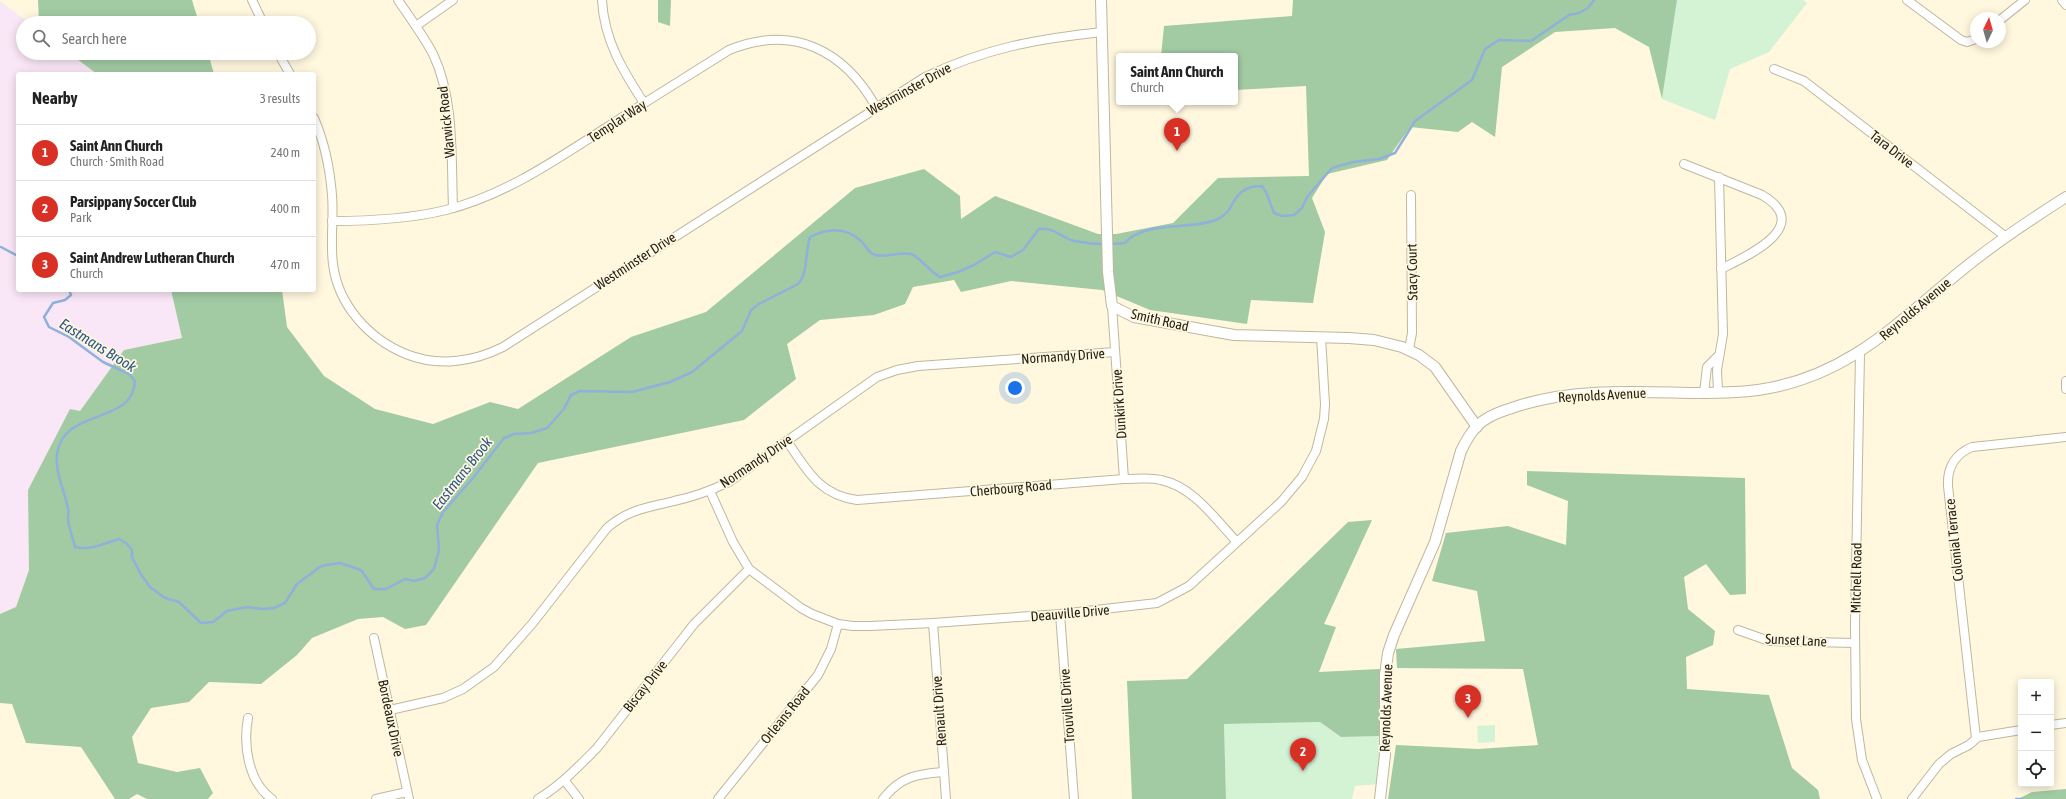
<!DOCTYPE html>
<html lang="en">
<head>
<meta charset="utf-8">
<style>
  body { margin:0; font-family:"Asap Condensed",sans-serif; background:#f2f2f2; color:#222 }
  .controls { position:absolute; right:12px; bottom:12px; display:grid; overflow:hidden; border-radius:4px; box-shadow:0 2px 10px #0003 }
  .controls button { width:36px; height:36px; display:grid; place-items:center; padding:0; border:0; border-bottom:1px solid #e0e0e0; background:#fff; color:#222; font:20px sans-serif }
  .compass { position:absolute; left:1970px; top:12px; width:36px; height:36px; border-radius:50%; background:#fff; box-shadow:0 2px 10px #0003; rotate:5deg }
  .you { position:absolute; left:1015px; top:388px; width:14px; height:14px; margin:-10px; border:3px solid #fff; border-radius:50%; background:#1a73e8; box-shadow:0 0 0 6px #1a73e833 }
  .badge { display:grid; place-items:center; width:26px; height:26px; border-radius:50%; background:#d93025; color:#fff; font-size:13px; font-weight:700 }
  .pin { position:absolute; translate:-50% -33px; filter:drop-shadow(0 1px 2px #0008) }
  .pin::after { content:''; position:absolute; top:21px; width:14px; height:12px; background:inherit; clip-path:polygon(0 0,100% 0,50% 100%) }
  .popup { position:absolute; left:1116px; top:53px; width:122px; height:52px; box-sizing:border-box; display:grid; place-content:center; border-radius:4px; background:#fff; filter:drop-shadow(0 1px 3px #0005); font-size:13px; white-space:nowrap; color:#767676 }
  .popup b { font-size:15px; color:#222 }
  .popup::after { content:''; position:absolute; left:50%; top:100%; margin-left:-8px; border:8px solid transparent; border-top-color:#fff }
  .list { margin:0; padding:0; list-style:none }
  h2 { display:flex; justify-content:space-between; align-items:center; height:52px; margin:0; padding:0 16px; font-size:17px }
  h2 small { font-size:13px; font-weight:400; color:#767676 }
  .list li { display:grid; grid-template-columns:26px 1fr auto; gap:12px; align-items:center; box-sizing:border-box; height:56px; padding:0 16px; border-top:1px solid #e0e0e0 }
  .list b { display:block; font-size:15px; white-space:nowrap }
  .list p { margin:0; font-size:13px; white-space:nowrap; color:#767676 }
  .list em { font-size:13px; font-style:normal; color:#767676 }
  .icon { flex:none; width:22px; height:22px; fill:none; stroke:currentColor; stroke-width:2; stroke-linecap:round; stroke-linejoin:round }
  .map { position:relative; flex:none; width:2066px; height:799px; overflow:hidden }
  .search { position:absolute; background:#fff; box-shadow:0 2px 10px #0003; left:16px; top:16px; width:300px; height:44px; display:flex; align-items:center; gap:10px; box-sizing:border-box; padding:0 14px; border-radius:22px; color:#767676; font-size:15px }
  .panel { position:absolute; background:#fff; box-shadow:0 2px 10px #0003; left:16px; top:72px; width:300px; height:220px; border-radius:4px }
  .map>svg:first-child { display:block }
  .commercial { fill:#f9e6f6 }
  .green { fill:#d4f3d5 }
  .forest { fill:#a2cba4 }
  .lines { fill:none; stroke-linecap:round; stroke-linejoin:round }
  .stream { stroke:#8fb1da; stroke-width:2.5 }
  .minor-casing { stroke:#bfb79f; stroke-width:10 }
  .tertiary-casing { stroke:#bfb79f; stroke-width:12 }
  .minor { stroke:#fff; stroke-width:8 }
  .tertiary { stroke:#fff; stroke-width:10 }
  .labels { text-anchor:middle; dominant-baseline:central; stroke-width:3.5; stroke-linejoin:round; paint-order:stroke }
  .street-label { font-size:14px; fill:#221f16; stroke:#fff7de }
  .water-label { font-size:15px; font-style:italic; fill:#2a588c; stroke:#fff7de }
</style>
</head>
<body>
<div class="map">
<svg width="2066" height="799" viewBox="0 0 2066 799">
  <rect width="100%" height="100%" fill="#fff7de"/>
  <polygon class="commercial" points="0,1 29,23 23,23 23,53 69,53 97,74 18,74 18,290 171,290 182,338 124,350 80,411 28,490 29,570 16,607 0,614"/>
  <g class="green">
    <polygon points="1677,0 1803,0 1807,3 1769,52 1730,69 1715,120 1662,99"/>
    <polygon points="1320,722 1341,737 1382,736 1379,784 1355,786 1352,799 1226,799 1224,724"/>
    <polygon points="1495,725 1495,742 1478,743 1477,726"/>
  </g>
  <g class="forest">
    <polygon points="38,0 192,0 199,23 39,23"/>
    <polygon points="658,0 671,0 670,26 658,22"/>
    <polygon points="1293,0 1677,0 1662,99 1649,47 1615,28 1555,32 1502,67 1495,137 1472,122 1458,132 1410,127 1387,160 1327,174 1312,198 1325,232 1313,303 1251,300 1247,324 1150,310 1102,290 1011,281 961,292 954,280 913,287 905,304 874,315 820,320 787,344 796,379 744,420 538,463 426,625 405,629 383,617 358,619 312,638 297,655 261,684 209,682 189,702 151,708 132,737 138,763 177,772 200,768 213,793 208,799 147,799 137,794 129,799 115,799 81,747 26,743 12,704 0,703 0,614 16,607 29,570 28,490 70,409 80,411 124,350 182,338 171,290 282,290 287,327 324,376 375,409 433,424 490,402 518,409 631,337 706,312 855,188 924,169 960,196 961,219 995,196 1098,234 1116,234 1173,223 1218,178 1309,176 1306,86 1235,90 1235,56 1161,56 1164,26 1292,16"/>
    <polygon points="69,53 208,53 214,74 97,74"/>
    <polygon points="1527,471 1745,478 1746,594 1730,595 1706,564 1684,577 1688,609 1715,631 1713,645 1686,657 1687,689 1769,695 1792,768 1818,790 1820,799 1388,799 1396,745 1478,749 1538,745 1523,669 1397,668 1396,649 1485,641 1477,591 1432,581 1446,533 1508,526 1566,545 1568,501 1527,485"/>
    <polygon points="1372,520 1324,624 1336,627 1319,672 1380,669 1382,736 1341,737 1320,722 1224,724 1226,799 1132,799 1127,681 1187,679 1348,522"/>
    <polygon points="2066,789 2066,799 2018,799 2032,792"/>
  </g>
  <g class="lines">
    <g class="stream">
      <path d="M1110 244 1125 243C1144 220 1191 231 1218 219 1237 211 1230 186 1262 186L1266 192 1274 213 1282 216 1294 215 1302 208 1307 197 1332 168 1353 162 1379 159 1395 153 1415 121 1472 80 1485 49 1499 40 1531 41 1569 15 1579 13 1588 8 1594 0"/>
      <polyline points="1,247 18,256"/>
      <path d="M69 290 71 295 65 300 53 303 44 317 49 327 69 337 103 362 129 374 135 381C133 426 62 407 57 455 55 474 65 491 68 509 69 512 68 517 68 521 70 530 73 539 75 547 90 551 105 543 119 539L126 543 132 550V557L140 573 150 587 165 598 179 602 201 623 213 622 227 611 247 607 262 609 274 608 285 603 297 584 321 566 340 563 361 570 374 589H386L405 579 414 581 425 578 434 569 439 550 437 525 443 512 473 478 504 438 514 434 531 433 547 428 564 409 571 395 580 391 632 392 670 382 692 372 742 331 751 310 759 304 798 284C808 274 805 252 810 237 828 228 846 227 861 241 865 244 867 250 871 253 881 260 899 251 911 254 919 256 929 271 940 277L958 272 974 265 995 252 1011 257 1023 250 1039 229C1053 227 1061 237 1074 241 1084 243 1095 244 1105 244"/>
      <polyline points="2016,799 2022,799"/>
    </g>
    <g class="minor-casing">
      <g id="minor">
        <polyline points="252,0 263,23"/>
        <path d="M398 0C410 18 423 35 433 54 455 100 451 158 453 208"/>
        <path d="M602 0C604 40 623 71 644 103"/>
        <polyline points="1907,0 1961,40 1967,42 1976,39"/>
        <polyline points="2062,0 2066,5"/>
        <polyline points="2000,20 2025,0"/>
        <polyline points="416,26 453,0"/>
        <polyline points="278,53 290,74"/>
        <polyline points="1774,69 1804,81 2006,237"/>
        <path d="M314 118C324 141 330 170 332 195 334 218 330 241 333 264 338 305 369 339 406 354 438 367 473 362 503 347L925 77C986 48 1036 39 1102 32"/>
        <path d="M1684 164 1762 195C1815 226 1747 256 1721 269"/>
        <path d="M332 221C371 221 409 219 446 210 505 195 554 161 604 129 645 102 688 76 729 50 793 24 844 50 876 107"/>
        <polyline points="1112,306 1124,479"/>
        <polyline points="1409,349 1412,333 1411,195"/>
        <polyline points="1860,353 1855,625 1856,719 1862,760 1877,799"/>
        <polyline points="2066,381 2066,389"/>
        <polyline points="1718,392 1717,370 1723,334 1719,177"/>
        <polyline points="1704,393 1707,367 1719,355"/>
        <path d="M787 441C807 470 819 495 857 500L1124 479C1137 479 1149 477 1161 480 1194 487 1215 519 1237 542"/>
        <polyline points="710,491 733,542 749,569 801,608 812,614 838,624 853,626 870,626 933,623 1060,614 1157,603 1189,586 1281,502 1302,477 1316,451 1324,419 1325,404 1321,337"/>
        <polyline points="1060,614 1074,799"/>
        <polyline points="933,623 946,799"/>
        <polyline points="1738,630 1769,641 1855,643"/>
        <polyline points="374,638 409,799"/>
        <path d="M390 710 443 698 463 689 494 667 532 624 607 528C629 509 647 508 674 501 693 497 712 490 729 482L877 377 897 370 918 366 1115 352"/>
        <path d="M248 718C243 745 248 782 272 799"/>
        <polyline points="2051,725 2066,723"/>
        <path d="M1976 738 1948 486C1947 468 1955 454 1972 447L2066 437"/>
        <polyline points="565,781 579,799"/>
        <polyline points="376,799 407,792"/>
        <path d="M538 799C561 785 578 767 597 748L694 624 749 569"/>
        <polyline points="718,799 818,675 831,649 838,624"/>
        <path d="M883 799C900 777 916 774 943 772"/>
        <polyline points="1912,799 1939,764 1951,754 1969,745 1978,737 2021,730"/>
      </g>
    </g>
    <g class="tertiary-casing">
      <g id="tertiary">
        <polyline points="1101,0 1108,272 1112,306 1134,317 1234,335 1349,338 1374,340 1402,347 1419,355 1435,367 1477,427"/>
        <path d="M1380 799 1385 755V675L1388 653 1394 635 1435 542 1461 451C1467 439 1474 426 1486 419 1496 412 1509 409 1521 405 1577 388 1637 392 1695 393 1718 393 1742 393 1764 389 1849 375 1898 322 1962 270 1995 243 2030 220 2066 197"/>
      </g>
    </g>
    <use href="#minor" class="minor"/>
    <use href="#tertiary" class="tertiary"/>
  </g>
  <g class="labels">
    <g class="street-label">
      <text transform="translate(909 89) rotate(-29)">Westminster Drive</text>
      <text transform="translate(617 121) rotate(-33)">Templar Way</text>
      <text transform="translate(446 122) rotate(-96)">Warwick Road</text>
      <text transform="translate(1892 149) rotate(38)">Tara Drive</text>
      <text transform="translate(635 261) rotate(-33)">Westminster Drive</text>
      <text transform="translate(1412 272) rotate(-91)">Stacy Court</text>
      <text transform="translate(1915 309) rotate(-40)">Reynolds Avenue</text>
      <text transform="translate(1160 320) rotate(13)">Smith Road</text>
      <text transform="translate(1063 356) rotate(-4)">Normandy Drive</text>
      <text transform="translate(1602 395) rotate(-3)">Reynolds Avenue</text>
      <text transform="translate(1119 404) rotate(-94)">Dunkirk Drive</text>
      <text transform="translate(756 461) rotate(-34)">Normandy Drive</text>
      <text transform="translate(1011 488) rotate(-5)">Cherbourg Road</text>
      <text transform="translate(1954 540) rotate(-96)">Colonial Terrace</text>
      <text transform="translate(1856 578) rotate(-89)">Mitchell Road</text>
      <text transform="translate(1070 613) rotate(-5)">Deauville Drive</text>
      <text transform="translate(1796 640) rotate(3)">Sunset Lane</text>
      <text transform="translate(645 686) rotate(-52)">Biscay Drive</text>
      <text transform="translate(1067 706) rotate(-94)">Trouville Drive</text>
      <text transform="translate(1386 708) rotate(-88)">Reynolds Avenue</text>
      <text transform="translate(939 711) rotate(-94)">Renault Drive</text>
      <text transform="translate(785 715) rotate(-51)">Orleans Road</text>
      <text transform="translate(391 718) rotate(78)">Bordeaux Drive</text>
    </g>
    <g class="water-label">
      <text transform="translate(98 345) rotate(32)">Eastmans Brook</text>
      <text transform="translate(462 473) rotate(-52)">Eastmans Brook</text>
    </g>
  </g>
</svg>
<div class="controls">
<button>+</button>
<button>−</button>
<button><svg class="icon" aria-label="locate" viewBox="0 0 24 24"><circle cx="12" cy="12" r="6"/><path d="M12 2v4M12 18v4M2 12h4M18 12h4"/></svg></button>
</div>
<svg class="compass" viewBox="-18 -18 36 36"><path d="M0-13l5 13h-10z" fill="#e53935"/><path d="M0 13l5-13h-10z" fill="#767676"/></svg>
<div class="you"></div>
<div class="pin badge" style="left:1177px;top:151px">1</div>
<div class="popup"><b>Saint Ann Church</b>Church</div>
<div class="pin badge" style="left:1303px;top:771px">2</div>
<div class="pin badge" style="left:1468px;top:718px">3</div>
<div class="search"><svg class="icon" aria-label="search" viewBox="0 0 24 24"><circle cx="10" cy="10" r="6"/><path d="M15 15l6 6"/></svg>Search here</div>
<section class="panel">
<h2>Nearby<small>3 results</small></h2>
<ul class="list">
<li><span class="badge">1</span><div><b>Saint Ann Church</b><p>Church · Smith Road</p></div><em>240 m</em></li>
<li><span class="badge">2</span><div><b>Parsippany Soccer Club</b><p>Park</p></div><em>400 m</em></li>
<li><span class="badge">3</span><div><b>Saint Andrew Lutheran Church</b><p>Church</p></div><em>470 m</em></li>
</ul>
</section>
</div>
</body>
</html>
